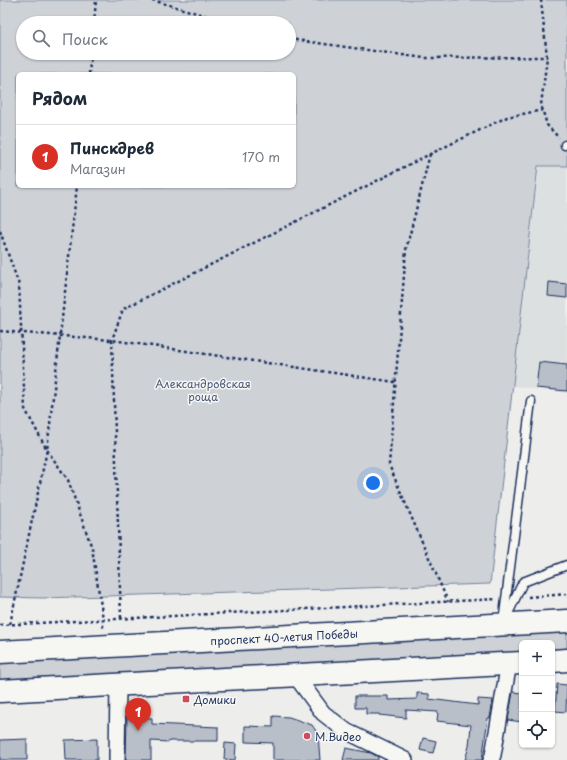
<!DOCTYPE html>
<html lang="ru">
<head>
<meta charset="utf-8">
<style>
  body { margin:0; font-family:"Playpen Sans",sans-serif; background:#f6f6f7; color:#1f2937 }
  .controls { position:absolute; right:12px; bottom:12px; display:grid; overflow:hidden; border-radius:6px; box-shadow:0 1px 3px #0004 }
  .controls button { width:36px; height:36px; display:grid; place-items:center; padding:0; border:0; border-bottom:1px solid #e0e1e3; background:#fff; color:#1f2937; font:20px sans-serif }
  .you { position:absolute; left:373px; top:483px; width:14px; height:14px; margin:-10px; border:3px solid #fff; border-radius:50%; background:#1a73e8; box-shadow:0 0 0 6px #1a73e833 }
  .badge { display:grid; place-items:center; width:26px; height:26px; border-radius:50%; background:#d93025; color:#fff; font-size:13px; font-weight:700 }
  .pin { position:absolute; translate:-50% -33px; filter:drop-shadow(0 1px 2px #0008) }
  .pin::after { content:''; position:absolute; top:21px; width:14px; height:12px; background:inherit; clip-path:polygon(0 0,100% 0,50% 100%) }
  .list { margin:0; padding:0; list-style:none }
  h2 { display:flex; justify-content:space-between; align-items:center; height:52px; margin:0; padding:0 16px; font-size:17px }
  h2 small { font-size:13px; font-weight:400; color:#747a83 }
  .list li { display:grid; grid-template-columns:26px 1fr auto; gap:12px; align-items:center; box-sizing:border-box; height:64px; padding:0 16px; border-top:1px solid #e0e1e3 }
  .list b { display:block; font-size:15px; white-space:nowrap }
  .list p { margin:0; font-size:13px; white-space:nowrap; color:#747a83 }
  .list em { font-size:13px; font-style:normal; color:#747a83 }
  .icon { flex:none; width:22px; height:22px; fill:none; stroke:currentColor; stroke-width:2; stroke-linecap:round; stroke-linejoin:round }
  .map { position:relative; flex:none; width:567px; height:760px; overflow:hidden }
  .search { position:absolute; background:#fff; box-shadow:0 1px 3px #0004; left:16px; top:16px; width:280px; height:44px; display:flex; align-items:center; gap:10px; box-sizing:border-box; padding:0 14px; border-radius:22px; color:#747a83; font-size:15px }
  .panel { position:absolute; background:#fff; box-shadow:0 1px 3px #0004; left:16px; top:72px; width:280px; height:116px; border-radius:6px }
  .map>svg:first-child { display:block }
  .built { fill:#dde0e1 }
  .green { fill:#ced2d7; stroke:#74809a; fill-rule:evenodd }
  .building { fill:#b9bfc8; stroke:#1b2f5e }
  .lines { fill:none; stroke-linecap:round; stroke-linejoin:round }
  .lane-casing { stroke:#1b2f5e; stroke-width:11 }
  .street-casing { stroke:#1b2f5e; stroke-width:18 }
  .secondary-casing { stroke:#1b2f5e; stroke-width:25 }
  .path { stroke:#1b2f5e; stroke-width:2.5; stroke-dasharray:3 3; stroke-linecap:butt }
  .lane { stroke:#f6f6f2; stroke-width:8 }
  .street { stroke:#f6f6f2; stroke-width:15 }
  .secondary { stroke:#f6f6f2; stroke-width:22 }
  .poi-dot { fill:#d1495b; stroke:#f6f6f2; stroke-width:1.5 }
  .labels { text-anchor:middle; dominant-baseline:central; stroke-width:3; stroke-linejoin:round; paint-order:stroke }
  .park-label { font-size:11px; fill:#48587c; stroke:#f6f6f2 }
  .street-label { font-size:11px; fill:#1b2f5e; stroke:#f6f6f2 }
  .poi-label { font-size:11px; fill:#1b2f5e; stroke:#f6f6f2; text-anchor:start }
</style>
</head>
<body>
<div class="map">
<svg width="567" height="760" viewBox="0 0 567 760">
  <rect width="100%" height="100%" fill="#edeeec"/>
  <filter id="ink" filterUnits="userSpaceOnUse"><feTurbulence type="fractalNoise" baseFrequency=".025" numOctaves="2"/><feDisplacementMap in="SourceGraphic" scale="8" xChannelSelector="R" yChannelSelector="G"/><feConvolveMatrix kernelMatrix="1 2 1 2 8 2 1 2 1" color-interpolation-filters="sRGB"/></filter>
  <g filter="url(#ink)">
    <polygon class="built" points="539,167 567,167 567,393 513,386"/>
    <g class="green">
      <path d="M0 0H567V166H538L490 584 42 598 0 597ZM23 23H289V53H23ZM18 74H294V186H18Z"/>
      <polygon points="567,628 567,652 552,653 552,643 522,643 522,654 0,682 0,657"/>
    </g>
    <g class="building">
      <polygon points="549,282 567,284 567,298 548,296"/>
      <polygon points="539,362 567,365 567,391 536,388"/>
      <polygon points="557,684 567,685 566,712 555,711"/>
      <polygon points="513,692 522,693 522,722 508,720"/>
      <polygon points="417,693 429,694 429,699 478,705 478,699 493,700 490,718 488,718 482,760 465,760 469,746 471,725 437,721 438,712 406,710 406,718 379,715 379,714 366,714 366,708 355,708 355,696 388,696 388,700 417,699"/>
      <polygon points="273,716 289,717 312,725 318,734 320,760 273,760 273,743 245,742 245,726 273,727"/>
      <polygon points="127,717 152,718 152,724 218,727 218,741 169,741 169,742 151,741 151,760 126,760"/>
      <polygon points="423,738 436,741 433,753 420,750"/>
      <polygon points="27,739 27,760 0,760 0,740"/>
      <polygon points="97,739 97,760 66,760 65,740"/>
      <polygon points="225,743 236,744 235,760 224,759"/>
      <polygon points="346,748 371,753 378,757 378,760 343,760"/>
    </g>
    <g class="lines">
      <g class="lane-casing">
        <g id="lane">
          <polyline points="565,145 567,145"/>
          <polyline points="506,618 523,582 567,565"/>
          <polyline points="503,623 531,401"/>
        </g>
      </g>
      <g class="street-casing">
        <g id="street">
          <polyline points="295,675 323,713 346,731 405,760"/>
          <polyline points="117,760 118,685"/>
          <polyline points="491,760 493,755 509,663"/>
        </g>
      </g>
      <g class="secondary-casing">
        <g id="secondary">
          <polyline points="0,652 567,621"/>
          <polyline points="552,661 567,660"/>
          <polyline points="0,691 522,663"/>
        </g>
      </g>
      <g class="path">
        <polyline points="152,0 231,23"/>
        <polyline points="541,0 547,57 541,105 547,125 559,138"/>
        <polyline points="94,23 96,0"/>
        <polyline points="289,39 424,58 547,57"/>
        <polyline points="89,74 91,53"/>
        <polyline points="430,154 406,250 389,465 448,602"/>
        <polyline points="0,231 19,285 25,409 47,450 68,480 92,548 103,619 103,629"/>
        <polyline points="0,331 112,340 395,382"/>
        <polyline points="528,597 567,594"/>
        <polyline points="121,618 112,340 123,309 430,154 507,117 543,110"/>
        <polyline points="10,624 47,450 77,186"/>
        <polyline points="0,625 497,599"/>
      </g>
      <use href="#lane" class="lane"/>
      <use href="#street" class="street"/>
      <use href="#secondary" class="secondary"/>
    </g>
  </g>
  <g class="poi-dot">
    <rect x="182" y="695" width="8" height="8" rx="2"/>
    <circle cx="307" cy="736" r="4"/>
  </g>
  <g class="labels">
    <g class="park-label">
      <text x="203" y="383">Александровская<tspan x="203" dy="13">роща</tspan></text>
    </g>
    <g class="street-label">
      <text transform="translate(284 637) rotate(-3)">проспект 40-летия Победы</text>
    </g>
    <g class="poi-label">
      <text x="194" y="699">Домики</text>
      <text x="315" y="736">М.Видео</text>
    </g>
  </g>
</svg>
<div class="controls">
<button>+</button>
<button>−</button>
<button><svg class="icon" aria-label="locate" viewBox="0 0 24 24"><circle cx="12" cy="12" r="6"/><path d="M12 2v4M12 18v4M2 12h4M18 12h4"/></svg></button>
</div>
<div class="you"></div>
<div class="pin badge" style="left:138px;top:731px">1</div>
<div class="search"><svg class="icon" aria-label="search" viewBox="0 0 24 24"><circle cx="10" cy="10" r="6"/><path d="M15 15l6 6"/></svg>Поиск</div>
<section class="panel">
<h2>Рядом<small></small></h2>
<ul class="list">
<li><span class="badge">1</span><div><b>Пинскдрев</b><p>Магазин</p></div><em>170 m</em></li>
</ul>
</section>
</div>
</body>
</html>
